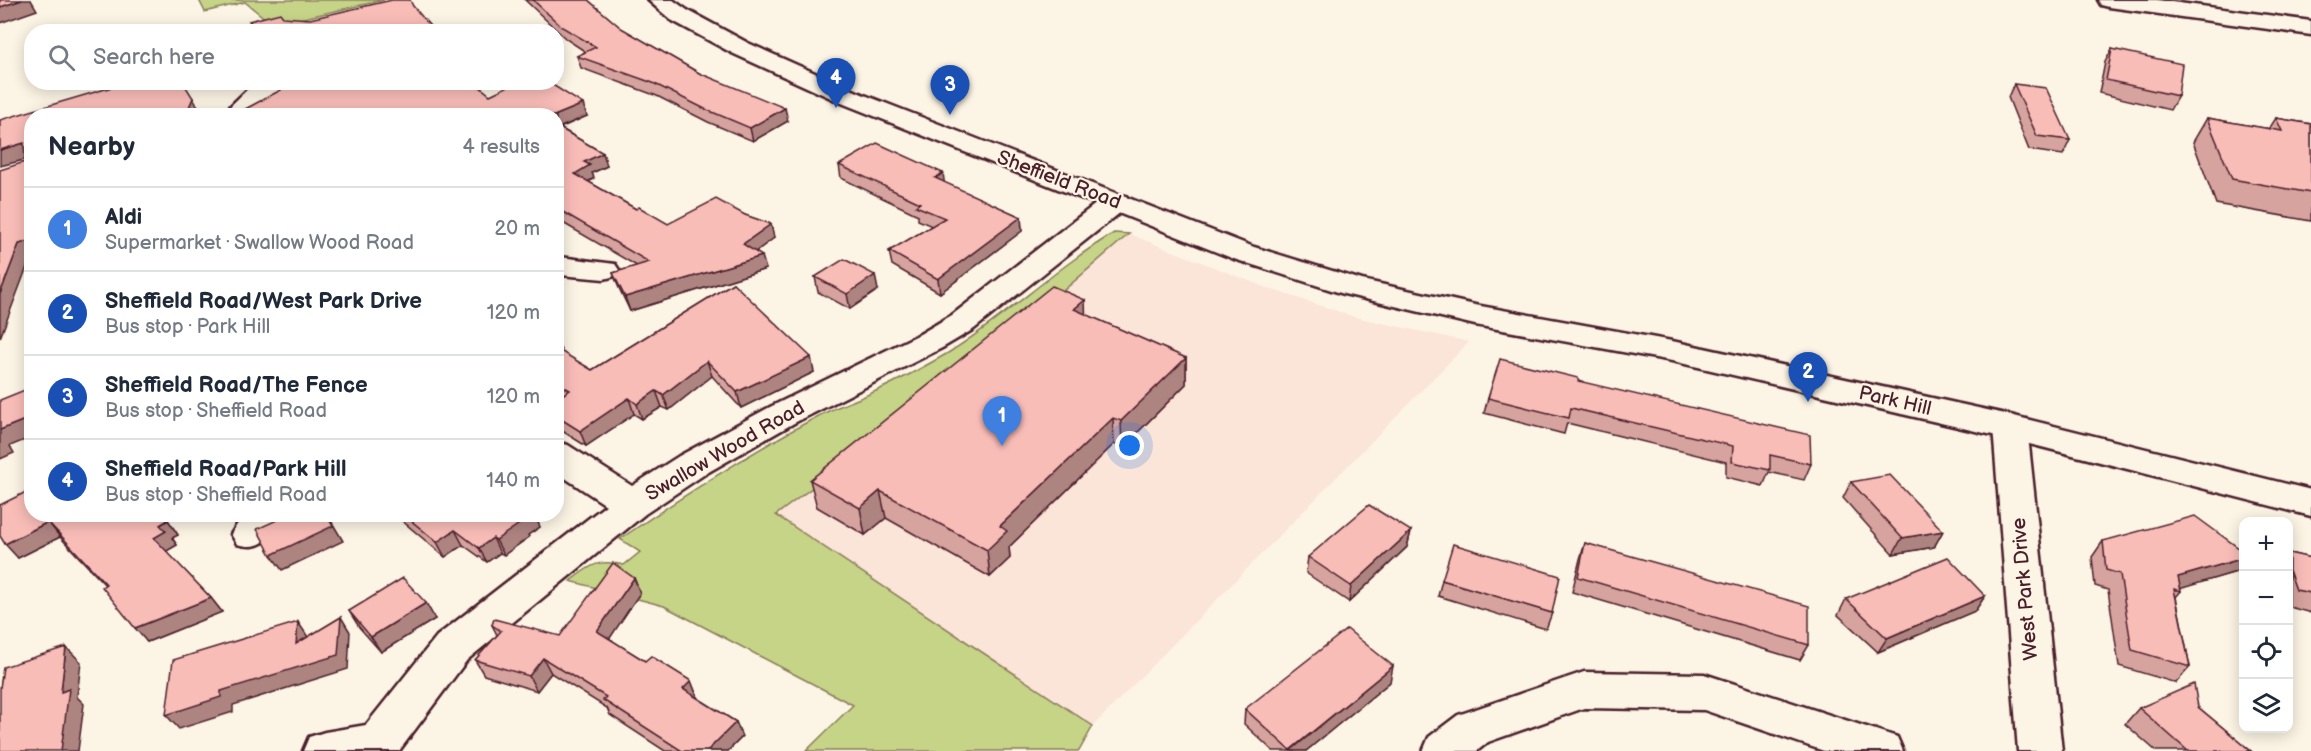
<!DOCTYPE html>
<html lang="en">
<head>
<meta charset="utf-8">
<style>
  body { margin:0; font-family:"Balsamiq Sans",sans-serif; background:#f2f2f3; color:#1f2937 }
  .controls { position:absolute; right:18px; bottom:18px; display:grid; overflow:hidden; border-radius:12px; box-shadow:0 3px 15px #0003 }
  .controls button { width:54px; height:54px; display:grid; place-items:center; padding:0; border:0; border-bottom:2px solid #e0e1e3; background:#fff; color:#1f2937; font:30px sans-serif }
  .you { position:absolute; left:1130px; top:446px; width:21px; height:21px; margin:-15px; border:4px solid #fff; border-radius:50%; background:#1a73e8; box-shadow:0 0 0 9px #1a73e833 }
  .badge { display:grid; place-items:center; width:39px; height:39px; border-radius:50%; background:#c8321e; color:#fff; font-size:20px; font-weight:700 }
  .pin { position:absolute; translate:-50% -50px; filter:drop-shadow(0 2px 3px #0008) }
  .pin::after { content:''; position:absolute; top:32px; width:21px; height:18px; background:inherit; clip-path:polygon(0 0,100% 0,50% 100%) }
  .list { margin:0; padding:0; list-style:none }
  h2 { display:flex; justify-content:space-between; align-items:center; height:78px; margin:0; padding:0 24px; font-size:26px }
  h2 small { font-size:20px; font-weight:400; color:#747a83 }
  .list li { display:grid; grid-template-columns:39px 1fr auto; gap:18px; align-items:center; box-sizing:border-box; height:84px; padding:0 24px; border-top:2px solid #e0e1e3 }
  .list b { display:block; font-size:22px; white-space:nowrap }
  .list p { margin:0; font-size:20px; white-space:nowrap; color:#747a83 }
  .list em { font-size:20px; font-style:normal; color:#747a83 }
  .icon { flex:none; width:33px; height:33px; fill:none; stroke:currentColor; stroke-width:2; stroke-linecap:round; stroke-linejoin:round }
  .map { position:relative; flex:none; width:2311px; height:751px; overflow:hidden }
  .search { position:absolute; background:#fff; box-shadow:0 3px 15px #0003; left:24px; top:24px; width:540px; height:66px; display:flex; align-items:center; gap:15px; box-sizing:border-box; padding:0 21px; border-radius:24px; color:#747a83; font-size:22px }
  .panel { position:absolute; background:#fff; box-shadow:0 3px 15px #0003; left:24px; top:108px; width:540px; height:414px; border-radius:24px }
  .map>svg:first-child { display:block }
  .built { fill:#fbe4d8 }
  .green { fill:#c5d487; stroke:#887a59; stroke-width:1.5 }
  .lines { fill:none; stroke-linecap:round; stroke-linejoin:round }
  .minor-casing { stroke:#4a1f2b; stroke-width:5 }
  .tertiary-casing { stroke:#4a1f2b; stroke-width:5 }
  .minor { fill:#fcf5e5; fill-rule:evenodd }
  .tertiary { fill:#fcf5e5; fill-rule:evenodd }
  .wall { fill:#d6a39e; stroke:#4a1f2b; stroke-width:1.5 }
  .shaded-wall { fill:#ae8481; stroke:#4a1f2b; stroke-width:1.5 }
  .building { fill:#f9bdb8; stroke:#4a1f2b; stroke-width:1.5 }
  .labels { text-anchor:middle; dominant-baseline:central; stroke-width:4.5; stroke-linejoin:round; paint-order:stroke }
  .street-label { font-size:20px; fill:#4a1f2b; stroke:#fcf5e5 }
</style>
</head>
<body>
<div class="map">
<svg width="2311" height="751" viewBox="0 0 2311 751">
  <rect width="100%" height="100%" fill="#fcf5e5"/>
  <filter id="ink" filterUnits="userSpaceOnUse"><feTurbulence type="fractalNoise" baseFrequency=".0167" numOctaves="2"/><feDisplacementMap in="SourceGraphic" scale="12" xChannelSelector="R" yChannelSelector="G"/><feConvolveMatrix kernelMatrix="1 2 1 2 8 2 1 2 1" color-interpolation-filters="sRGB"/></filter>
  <g filter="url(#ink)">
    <polygon class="built" points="1129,234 1267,288 1355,317 1469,342 1093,726 775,515 991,353"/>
    <g class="green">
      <polygon points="199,0 384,0 273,25 245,2 205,12"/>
      <path d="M1114 233 1129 234 991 353 776 515 1093 726 1079 751H806L853 705 664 606 570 581C591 565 597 559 624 565L640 552 620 539C683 496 746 455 813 419 830 409 849 403 867 395 895 383 922 368 948 353 1006 317 1055 268 1114 233Z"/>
    </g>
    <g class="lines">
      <g class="minor-casing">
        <g id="minor">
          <polygon points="2098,0 2157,0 2311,21 2311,35 2109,7 2101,5"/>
          <polygon points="258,82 293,82 290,87 270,95 247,116 220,116 252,85"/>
          <polygon points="1116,194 1126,196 1130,202 1126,208 974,329 942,348 794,423 705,474 645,514 467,660 399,751 303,751 309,737 325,732 366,725 437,636 606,505 556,472 556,442 568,445 632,486 679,456 770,407 920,334 952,315 1106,196"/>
          <polygon points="560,257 615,264 619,270 615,276 604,279 560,275 556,274 556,258"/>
          <polygon points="2010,415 2022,419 2027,427 2062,751 2018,751 1993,427 1998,419"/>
          <path d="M244 514H284C272 536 263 552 237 544L231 534Z"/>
          <polygon points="1584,672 1704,674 1897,737 1903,751 1824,751 1704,710 1584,708 1488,742 1477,751 1423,751 1429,737 1458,715"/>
        </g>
      </g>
      <g class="tertiary-casing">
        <polygon id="tertiary" points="648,0 673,0 687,10 748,43 862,94 1254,247 1362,280 1475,305 1672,341 2010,415 2311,490 2311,516 2010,439 1672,361 1475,325 1344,294 1234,259 844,104 732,53 671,20"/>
      </g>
      <use href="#minor" class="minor"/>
      <use href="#tertiary" class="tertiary"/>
    </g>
    <g class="wall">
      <polygon points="525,0 588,0 621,28 699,73 788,121 753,141 708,122 657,96 581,68 577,56 586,52 566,39"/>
      <polygon points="2112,49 2178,96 2170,110 2099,93 2105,62"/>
      <polygon points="276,82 490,95 587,116 560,128 603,153 607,166 592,173 594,178 589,182 636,209 668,224 745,215 771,224 774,238 755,252 766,269 630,311 618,286 613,273 637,266 556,219 556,116 237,116 236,114 280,91"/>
      <polygon points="2014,84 2070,140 2063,155 2029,150 2008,97"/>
      <polygon points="2207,118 2269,129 2276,118 2311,124 2311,221 2216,204 2193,142"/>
      <polygon points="839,165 944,183 1021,217 1022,231 940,293 892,265 889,251 932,226 918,220 918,215 841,178"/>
      <polygon points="815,277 878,290 850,309 818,292"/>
      <polygon points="733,283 814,372 741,408 712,376 669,410 662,407 642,419 634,414 586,446 556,427 556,399 561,396 556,393 556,337 562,353 592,370"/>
      <polygon points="1085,300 1085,314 1186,358 1186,384 1122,448 1114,444 1009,547 1010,558 990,577 886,518 865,535 817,507 810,480"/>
      <polygon points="1578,381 1811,464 1804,480 1769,472 1763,486 1726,477 1726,462 1567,423 1564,434 1484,413 1488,398"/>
      <polygon points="1851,482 1943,531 1934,547 1893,554 1843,498"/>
      <polygon points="0,505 168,520 178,535 172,538 177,545 166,551 211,598 222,612 147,642 105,585 60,537 18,558"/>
      <polygon points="394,514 534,514 540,527 528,535 529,537 504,555 500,553 487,562 463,545 445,557"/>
      <polygon points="1411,531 1407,547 1349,602 1306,573 1308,557"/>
      <polygon points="2103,541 2244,552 2244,563 2236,572 2180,588 2181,591 2176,597 2190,667 2176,683 2119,666 2108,590 2095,586 2092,557"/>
      <polygon points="1585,543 1809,645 1800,660 1572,592 1580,559"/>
      <polygon points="2289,553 2311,558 2311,613 2289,607"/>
      <polygon points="634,578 640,593 609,639 645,661 691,681 697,696 696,697 736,722 742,737 728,751 665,751 610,715 607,708 551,673 537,691 484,675 475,660 497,635 492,625 560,636"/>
      <polygon points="1442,580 1552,613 1546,629 1438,596"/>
      <polygon points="1985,596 1975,611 1878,652 1838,615 1846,599"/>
      <polygon points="426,603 435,619 381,652 359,627 349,611"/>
      <polygon points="1390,682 1306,751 1273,751 1244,724 1245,709"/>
      <polygon points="2198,707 2251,751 2156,751 2125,724 2139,708"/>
    </g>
    <g class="shaded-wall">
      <polygon points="22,0 31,0 37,10 0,23 0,7"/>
      <polygon points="193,98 200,111 198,116 178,116"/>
      <polygon points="583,104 587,116 556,129 556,116 554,116"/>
      <polygon points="785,108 788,121 753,141 750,128"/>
      <polygon points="24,143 32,158 0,166 0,150"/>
      <polygon points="603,153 607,166 592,173 594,178 580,187 575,174 584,162"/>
      <polygon points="943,173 945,187 935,178"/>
      <polygon points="1021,217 1022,231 940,293 938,279"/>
      <polygon points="771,224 774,238 747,258 743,244"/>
      <polygon points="32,240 32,258 30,259 0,338 0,294 19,244"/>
      <polygon points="762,256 766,269 630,311 625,297"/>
      <polygon points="875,275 878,290 850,309 847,294"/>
      <polygon points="1085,300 1086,326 1074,309"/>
      <polygon points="811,357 814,372 741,408 737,392"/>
      <polygon points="1186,358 1186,384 1122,448 1121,421"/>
      <polygon points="707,361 712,376 669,410 663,395"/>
      <polygon points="656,391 662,407 642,419 637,404"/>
      <polygon points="629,398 634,414 586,446 580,431"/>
      <polygon points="32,417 32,437 10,446 14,453 0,459 0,430"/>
      <polygon points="1113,418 1114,444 1009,547 1010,558 990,577 987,550 1000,526"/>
      <polygon points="880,491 886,518 865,535 860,508"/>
      <polygon points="327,514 343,541 282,570 271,555"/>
      <polygon points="529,514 534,514 540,527 528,535 529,537 504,555 496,540 519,521"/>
      <polygon points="168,520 178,535 172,538 177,545 165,552 154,538 160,525"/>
      <polygon points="48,522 60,537 18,558 5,544"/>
      <polygon points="455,530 463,545 445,557 437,542"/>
      <polygon points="1411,531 1407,547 1349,602 1351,586"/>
      <polygon points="1943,531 1934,547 1893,554 1902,538"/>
      <polygon points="493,538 500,553 487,562 479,548"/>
      <polygon points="2244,558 2244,563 2236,572 2176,590 2178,577"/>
      <polygon points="634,578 640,593 604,647 597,631"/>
      <polygon points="1985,596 1975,611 1878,652 1887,638"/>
      <polygon points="211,598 222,612 147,642 135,628"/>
      <polygon points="426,603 435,619 381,652 371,637"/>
      <polygon points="341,617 350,632 348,669 233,705 233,712 179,729 166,715 221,691"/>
      <polygon points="298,622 308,637 296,644"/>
      <polygon points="66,647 81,662 77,697 84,704 78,751 61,751 61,692"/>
      <polygon points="543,658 551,673 537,691 529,676"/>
      <polygon points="1393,666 1390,682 1306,751 1290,751"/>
      <polygon points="691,681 697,696 689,704 683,689"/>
      <polygon points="736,722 742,737 728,751 707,751"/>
    </g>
    <g class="building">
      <polygon points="0,0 22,0 0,7"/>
      <polygon points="392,0 410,0 413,6 435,32 250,32 246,26 252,24 249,21 280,13 283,17 310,19"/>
      <polygon points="533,0 588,0 621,28 699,73 785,108 750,128 705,109 653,83 577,56 596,47 562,27"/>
      <polygon points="2112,49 2182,64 2178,96 2106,80"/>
      <polygon points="118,82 183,82 193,98 186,114 178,116 32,116 32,240 19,244 0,294 0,170 25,162 24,143 0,150 0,120 119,85"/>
      <polygon points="276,82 474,82 490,95 517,82 548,82 583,104 554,116 244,116 236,114 281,90"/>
      <polygon points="2014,84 2046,88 2070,140 2037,136"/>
      <polygon points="2207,118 2282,131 2276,118 2311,124 2311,193 2232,179"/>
      <polygon points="556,126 603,153 584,162 590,165 575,174 636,209 639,207 668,224 716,199 745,215 771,224 743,244 762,256 625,297 613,273 649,262 556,208"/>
      <polygon points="877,143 943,173 935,178 1021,217 938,279 889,251 945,218 916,206 920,203 839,165"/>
      <polygon points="844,259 875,275 847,294 815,277"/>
      <polygon points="733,283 811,357 737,392 707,361 663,395 656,391 637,404 629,398 580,431 556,416 556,399 570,390 556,382 556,338 562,352 592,370"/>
      <polygon points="1052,286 1085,300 1074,309 1186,358 1121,421 1113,418 1000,526 1007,531 987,550 880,491 860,508 810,480"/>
      <polygon points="1500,359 1578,378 1578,381 1810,435 1811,464 1770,455 1770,470 1732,462 1733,446 1571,408 1569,418 1488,398"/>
      <polygon points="32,387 32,417 0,430 0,400"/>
      <polygon points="1890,475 1943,531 1902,538 1851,482"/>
      <polygon points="32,489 32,514 162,514 168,520 160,525 166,531 154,538 211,598 135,628 102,587 106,584 48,522 5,544 0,536 0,505"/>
      <polygon points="1369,505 1411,531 1351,586 1308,557"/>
      <polygon points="285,514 326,514 333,526 271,555 257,529 286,516"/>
      <polygon points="403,514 529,514 519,521 522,522 496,540 493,538 479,548 455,530 437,542"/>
      <polygon points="2195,516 2244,552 2244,558 2178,577 2181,591 2174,589 2190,667 2132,650 2120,574 2106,570 2103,541"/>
      <polygon points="1585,543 1809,606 1809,645 1578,577"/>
      <polygon points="1453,544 1560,576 1552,613 1442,580"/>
      <polygon points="2289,553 2311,558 2311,593 2296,590 2289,570"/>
      <polygon points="1948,557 1985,596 1887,638 1846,599"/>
      <polygon points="613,563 634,578 597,631 645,661 651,656 691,681 683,689 736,722 707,751 682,751 603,700 606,697 543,658 529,676 475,660 501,631 492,625 494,619 560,636"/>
      <polygon points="403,578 426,603 371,637 349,611"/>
      <polygon points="341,617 338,655 221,691 221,697 166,715 173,660 298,622 296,644"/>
      <polygon points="1347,629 1393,666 1290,750 1245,709"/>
      <polygon points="66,647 61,692 69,689 61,751 0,751 0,688 3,667"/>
      <polygon points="2194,684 2198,707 2251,751 2188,751 2139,708"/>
    </g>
  </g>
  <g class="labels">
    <g class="street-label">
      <text transform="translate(1059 180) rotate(21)">Sheffield Road</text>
      <text transform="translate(1895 401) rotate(13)">Park Hill</text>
      <text transform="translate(725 451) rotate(-30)">Swallow Wood Road</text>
      <text transform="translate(2025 589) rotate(-95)">West Park Drive</text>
    </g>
  </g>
</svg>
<div class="controls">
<button>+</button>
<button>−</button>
<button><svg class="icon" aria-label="locate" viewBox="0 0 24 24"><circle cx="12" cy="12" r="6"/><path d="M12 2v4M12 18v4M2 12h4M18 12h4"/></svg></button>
<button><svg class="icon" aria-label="layers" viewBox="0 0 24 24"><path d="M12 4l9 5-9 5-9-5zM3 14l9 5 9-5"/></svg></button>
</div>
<div class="you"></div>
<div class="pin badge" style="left:1002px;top:446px;background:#3f7fe0">1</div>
<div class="pin badge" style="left:1808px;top:402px;background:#1a4fb4">2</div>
<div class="pin badge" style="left:950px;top:115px;background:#1a4fb4">3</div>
<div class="pin badge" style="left:836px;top:108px;background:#1a4fb4">4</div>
<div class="search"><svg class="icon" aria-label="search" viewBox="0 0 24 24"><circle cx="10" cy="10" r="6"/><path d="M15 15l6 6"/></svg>Search here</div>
<section class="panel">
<h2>Nearby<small>4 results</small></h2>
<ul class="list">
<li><span class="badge" style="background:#3f7fe0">1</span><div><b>Aldi</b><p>Supermarket · Swallow Wood Road</p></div><em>20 m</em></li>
<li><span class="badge" style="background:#1a4fb4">2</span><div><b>Sheffield Road/West Park Drive</b><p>Bus stop · Park Hill</p></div><em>120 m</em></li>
<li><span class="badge" style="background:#1a4fb4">3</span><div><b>Sheffield Road/The Fence</b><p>Bus stop · Sheffield Road</p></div><em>120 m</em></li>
<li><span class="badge" style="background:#1a4fb4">4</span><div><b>Sheffield Road/Park Hill</b><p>Bus stop · Sheffield Road</p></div><em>140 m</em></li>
</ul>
</section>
</div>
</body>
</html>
